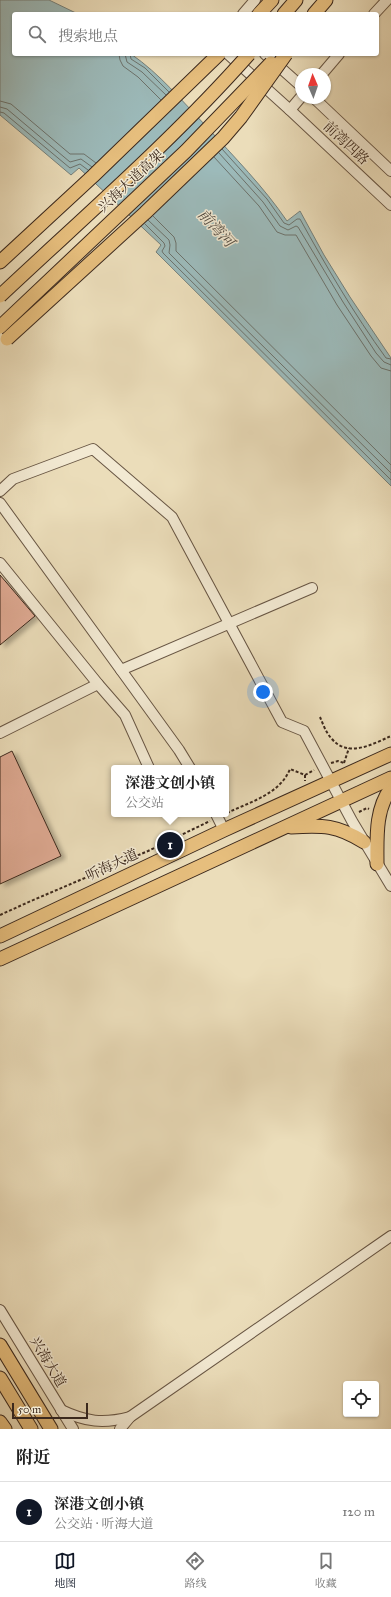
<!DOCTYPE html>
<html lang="zh">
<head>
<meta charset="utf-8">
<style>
  body { margin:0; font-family:"IM FELL Great Primer","Noto Serif SC",serif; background:#f6f6f6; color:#222 }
  .controls { position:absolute; right:12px; bottom:12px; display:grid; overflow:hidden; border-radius:4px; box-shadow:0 1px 3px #0004 }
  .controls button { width:36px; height:36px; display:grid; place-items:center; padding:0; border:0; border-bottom:1px solid #e0e0e0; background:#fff; color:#222; font:20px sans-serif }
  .compass { position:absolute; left:295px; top:68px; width:36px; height:36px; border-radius:50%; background:#fff; box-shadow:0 1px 3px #0004; rotate:358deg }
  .scale { position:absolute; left:12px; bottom:10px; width:76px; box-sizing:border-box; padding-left:4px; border:2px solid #3c291d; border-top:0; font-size:11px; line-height:14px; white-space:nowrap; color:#3c291d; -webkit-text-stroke:3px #f2e9d2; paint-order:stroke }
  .you { position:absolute; left:263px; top:692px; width:14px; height:14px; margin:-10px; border:3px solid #fff; border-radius:50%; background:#1a73e8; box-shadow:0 0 0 6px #1a73e833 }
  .badge { display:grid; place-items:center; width:26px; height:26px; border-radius:50%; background:#111827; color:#fff; font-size:13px; font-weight:700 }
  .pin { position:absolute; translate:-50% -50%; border:2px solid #fff; box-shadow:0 1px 4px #0006 }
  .popup { position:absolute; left:111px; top:765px; width:118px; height:52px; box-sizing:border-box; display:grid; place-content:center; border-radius:4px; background:#fff; filter:drop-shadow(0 1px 3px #0005); font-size:13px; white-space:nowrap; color:#767676 }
  .popup b { font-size:15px; color:#222 }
  .popup::after { content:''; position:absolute; left:50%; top:100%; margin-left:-8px; border:8px solid transparent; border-top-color:#fff }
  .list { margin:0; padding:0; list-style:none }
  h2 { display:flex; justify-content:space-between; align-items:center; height:52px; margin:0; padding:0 16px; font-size:17px }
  h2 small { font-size:13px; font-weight:400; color:#767676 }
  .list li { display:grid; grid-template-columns:26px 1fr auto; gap:12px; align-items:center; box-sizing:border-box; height:60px; padding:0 16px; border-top:1px solid #e0e0e0 }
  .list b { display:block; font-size:15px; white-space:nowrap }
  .list p { margin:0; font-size:13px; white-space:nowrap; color:#767676 }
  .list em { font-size:13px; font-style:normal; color:#767676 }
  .icon { flex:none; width:22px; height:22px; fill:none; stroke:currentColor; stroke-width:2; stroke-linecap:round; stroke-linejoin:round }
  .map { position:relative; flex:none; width:391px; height:1429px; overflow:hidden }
  .search { position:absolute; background:#fff; box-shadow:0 1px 3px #0004; left:12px; right:12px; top:12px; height:44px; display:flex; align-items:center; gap:10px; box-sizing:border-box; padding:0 14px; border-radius:4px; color:#767676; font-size:15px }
  .sheet { height:112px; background:#fff }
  nav { display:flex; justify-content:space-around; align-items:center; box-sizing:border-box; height:56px; border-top:1px solid #e0e0e0; background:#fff; font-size:11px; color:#767676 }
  nav a { display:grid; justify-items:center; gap:2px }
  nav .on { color:#111827 }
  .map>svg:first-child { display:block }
  .water { fill:#9cbaba; stroke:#76807b }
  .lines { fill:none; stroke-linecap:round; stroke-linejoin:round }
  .shore { stroke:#6c726c; stroke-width:1 }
  .building { fill:#dea992; stroke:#3c291d; filter:url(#shadow) }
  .minor-casing { stroke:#685644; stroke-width:12 }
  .major-casing { stroke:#3c291d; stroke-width:15 }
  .path { stroke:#3c291d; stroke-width:2; stroke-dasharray:3 2; stroke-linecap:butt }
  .minor { stroke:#f2e9d2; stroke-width:10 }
  .major { stroke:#e6be7d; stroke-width:13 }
  .major-bridge-casing { stroke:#3c291d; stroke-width:15; stroke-linecap:butt }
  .major-bridge { stroke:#e6be7d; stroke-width:13 }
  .labels { text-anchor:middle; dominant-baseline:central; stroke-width:3; stroke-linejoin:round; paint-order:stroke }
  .street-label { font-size:14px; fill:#3c291d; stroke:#f2e9d2 }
  .water-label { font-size:15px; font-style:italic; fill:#544d44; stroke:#f2e9d2 }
</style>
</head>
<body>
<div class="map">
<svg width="391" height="1429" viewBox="0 0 391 1429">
  <defs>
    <filter id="shadow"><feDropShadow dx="4.5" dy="2.5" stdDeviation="2" flood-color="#0004"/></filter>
  </defs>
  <rect width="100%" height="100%" fill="#ebddba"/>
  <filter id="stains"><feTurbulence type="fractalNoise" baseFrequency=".005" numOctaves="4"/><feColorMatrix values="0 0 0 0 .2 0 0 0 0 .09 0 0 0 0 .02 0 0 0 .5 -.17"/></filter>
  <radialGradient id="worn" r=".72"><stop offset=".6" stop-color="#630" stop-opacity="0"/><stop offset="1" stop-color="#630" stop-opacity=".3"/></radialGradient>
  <path class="water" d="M0 0H49L78 14H14V54H131C160 74 182 101 206 126 235 158 263 186 287 221L300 211 324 255 350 297 391 358V486L156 252 161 245 79 168 71 175 0 115Z"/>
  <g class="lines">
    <g class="shore">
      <polyline points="119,54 120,60 123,66 138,77 161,100"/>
      <polyline points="125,54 127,62 142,72 166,95"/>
      <polyline points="130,54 131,59 145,68 169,92"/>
      <polyline points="0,101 11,104 70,154 84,154 96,163"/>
      <polyline points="0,107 7,109 70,162 81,159 92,167"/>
      <polyline points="0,112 4,113 70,168 80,164 88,170"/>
      <path d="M222 149 267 199 284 223 289 225 297 219H300C326 266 354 314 386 358L391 359"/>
      <polyline points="219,153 263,202 280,226 288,230 296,226 298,227 343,302 376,353 384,362 391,365"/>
      <polyline points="214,157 259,206 277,232 285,235 296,235 337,305 371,356 381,368 391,371"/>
      <polyline points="153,216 174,237 176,243 176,251 391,465"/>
      <polyline points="148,220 169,240 170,245 169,253 391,473"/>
      <polyline points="145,224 164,243 165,246 162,251 163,253 391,480"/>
    </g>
  </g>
  <g class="building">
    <polygon points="0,575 35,616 0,645"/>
    <polygon points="12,751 61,856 0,884 0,757"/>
  </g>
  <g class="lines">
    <g class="minor-casing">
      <g id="minor">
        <polyline points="243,14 255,0"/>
        <polyline points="374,14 387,0"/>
        <polyline points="228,54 290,110 391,205"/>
        <polyline points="265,54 301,86"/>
        <polyline points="322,74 339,54"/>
        <polyline points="314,98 391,171"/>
        <polyline points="290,110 301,97"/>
        <polyline points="0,491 13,479 93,449 172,517 282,722 304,731 352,821 391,886"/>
        <polyline points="0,503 179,750 190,768"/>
        <polyline points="0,563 98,684 125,715 149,768"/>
        <polyline points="121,670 312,588"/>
        <polyline points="0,733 98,684"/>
        <polyline points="216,814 224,830"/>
        <polyline points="0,1310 73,1429"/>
        <path d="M61 1410C86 1422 103 1424 130 1417"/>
        <polyline points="120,1429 130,1417 391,1236"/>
      </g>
    </g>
    <g class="major-casing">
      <g id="major">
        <polyline points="259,14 272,0"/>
        <polyline points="284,14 296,0"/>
        <polyline points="314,14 326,0"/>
        <polyline points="0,262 93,176 219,54"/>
        <path d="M291 827C323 825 337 825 364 842"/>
        <path d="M377 864C377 837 375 810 391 788"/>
        <polyline points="0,936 224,830 391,754"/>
        <polyline points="0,959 391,778"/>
        <polyline points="0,1345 51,1429"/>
        <polyline points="0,1378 31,1429"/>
        <polyline points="0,1422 5,1429"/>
      </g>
    </g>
    <g class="path">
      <path d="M320 717C323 724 326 733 332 739 348 758 373 744 391 736"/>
      <polyline points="331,763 338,761 344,763"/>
      <polyline points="344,763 349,748"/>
      <polyline points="305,775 305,781"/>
      <polyline points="305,775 314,770"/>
      <polyline points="359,812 367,808 369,809"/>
      <path d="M227 813C250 802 280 794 290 769L305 775"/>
      <polyline points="0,915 31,901 148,851 210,821"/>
    </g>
    <use href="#minor" class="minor"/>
    <use href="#major" class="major"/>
    <g class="major-bridge-casing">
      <g id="major-bridge">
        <path d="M0 296C84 217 172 141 249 54"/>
        <polyline points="0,327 186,151 271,63"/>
        <polyline points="7,339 145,213 223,138 241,117 286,54"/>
      </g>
    </g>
    <use href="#major-bridge" class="major-bridge"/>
  </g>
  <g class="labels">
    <g class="street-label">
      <text transform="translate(346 143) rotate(43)">前湾四路</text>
      <text transform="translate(131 181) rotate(-43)">兴海大道高架</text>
      <text transform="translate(112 865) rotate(-25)">听海大道</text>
      <text transform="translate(48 1362) rotate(59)">兴海大道</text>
    </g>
    <g class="water-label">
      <text transform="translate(216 228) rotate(47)">前湾河</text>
    </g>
  </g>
  <rect width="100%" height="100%" filter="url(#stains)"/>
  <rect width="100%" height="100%" fill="url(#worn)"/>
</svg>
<div class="controls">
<button><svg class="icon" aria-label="locate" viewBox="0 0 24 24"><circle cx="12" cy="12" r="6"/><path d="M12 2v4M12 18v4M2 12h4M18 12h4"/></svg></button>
</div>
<svg class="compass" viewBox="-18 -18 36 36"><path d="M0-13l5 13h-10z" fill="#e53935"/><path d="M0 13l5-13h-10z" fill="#767676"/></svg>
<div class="scale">50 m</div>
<div class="you"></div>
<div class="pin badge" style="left:170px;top:845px">1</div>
<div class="popup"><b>深港文创小镇</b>公交站</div>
<div class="search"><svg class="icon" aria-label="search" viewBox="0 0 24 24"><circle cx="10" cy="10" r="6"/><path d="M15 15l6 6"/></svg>搜索地点</div>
</div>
<section class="sheet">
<h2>附近<small></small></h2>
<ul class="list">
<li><span class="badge">1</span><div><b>深港文创小镇</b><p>公交站 · 听海大道</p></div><em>120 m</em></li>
</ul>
</section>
<nav>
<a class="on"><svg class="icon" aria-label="map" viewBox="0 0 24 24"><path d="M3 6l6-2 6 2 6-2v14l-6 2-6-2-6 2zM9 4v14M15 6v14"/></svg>地图</a>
<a><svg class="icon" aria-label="directions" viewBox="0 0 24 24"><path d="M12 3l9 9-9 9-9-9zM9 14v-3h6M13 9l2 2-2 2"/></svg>路线</a>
<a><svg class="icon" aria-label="saved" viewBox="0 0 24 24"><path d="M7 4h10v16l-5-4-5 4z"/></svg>收藏</a>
</nav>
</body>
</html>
